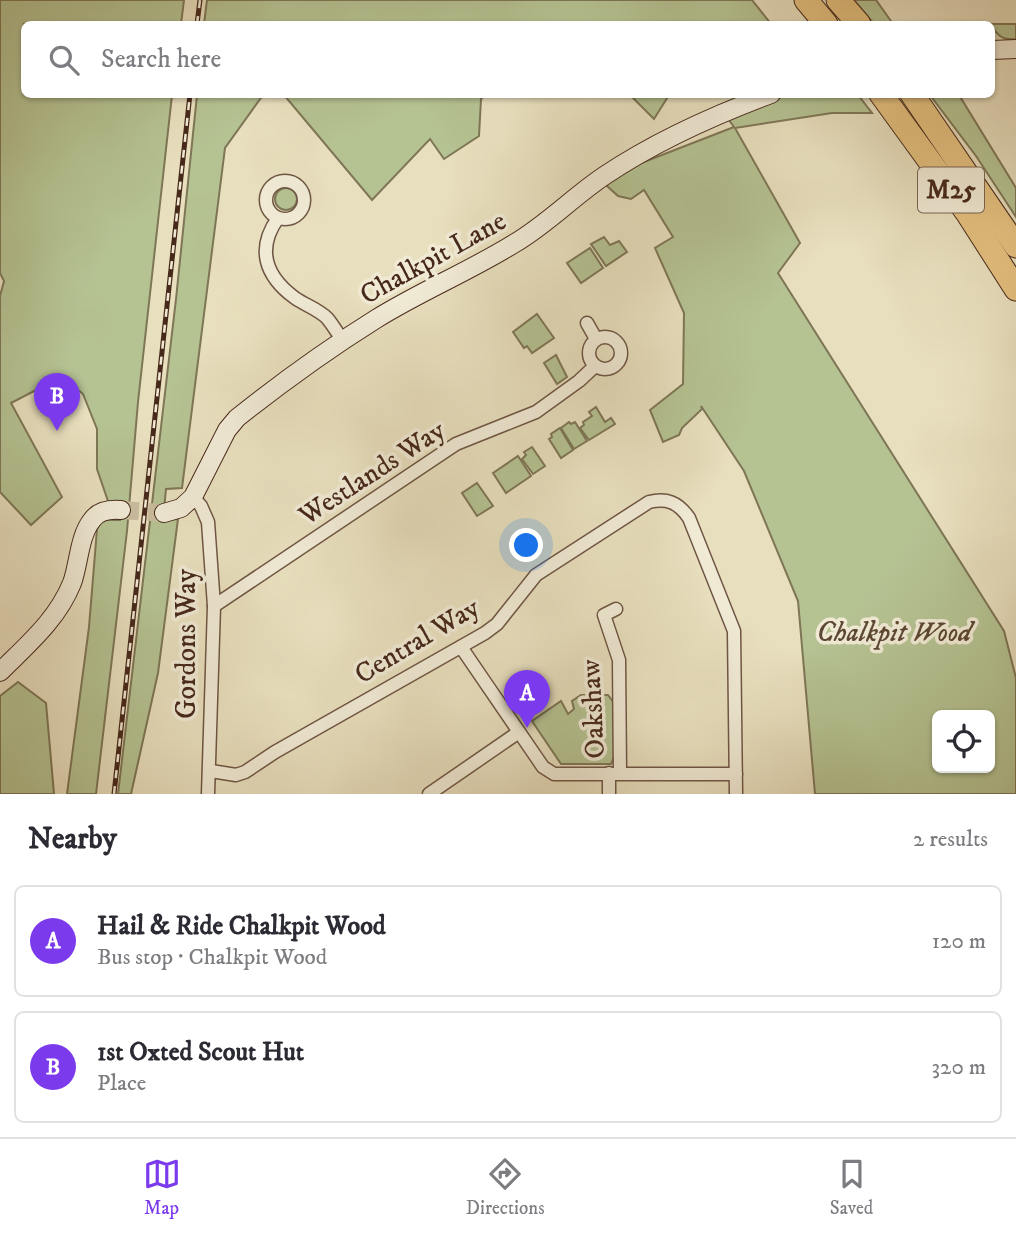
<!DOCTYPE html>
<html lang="en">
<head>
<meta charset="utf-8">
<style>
  body { margin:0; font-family:"IM FELL DW Pica",serif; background:#f7f7f7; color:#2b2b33 }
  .controls { position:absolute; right:21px; bottom:21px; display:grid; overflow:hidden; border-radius:10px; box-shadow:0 2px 5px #0004 }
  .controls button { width:63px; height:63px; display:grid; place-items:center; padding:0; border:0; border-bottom:2px solid #e1e1e2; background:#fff; color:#2b2b33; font:35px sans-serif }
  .you { position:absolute; left:527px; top:546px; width:24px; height:24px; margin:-18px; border:5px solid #fff; border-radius:50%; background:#1a73e8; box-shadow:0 0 0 10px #1a73e833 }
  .badge { display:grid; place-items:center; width:46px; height:46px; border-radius:50%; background:#7c3aed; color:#fff; font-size:23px; font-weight:700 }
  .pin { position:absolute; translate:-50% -58px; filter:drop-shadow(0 2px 4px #0008) }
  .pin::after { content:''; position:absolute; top:37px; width:24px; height:21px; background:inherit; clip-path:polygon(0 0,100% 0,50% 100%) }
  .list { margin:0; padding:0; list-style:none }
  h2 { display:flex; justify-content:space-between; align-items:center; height:91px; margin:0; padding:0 28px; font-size:30px }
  h2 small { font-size:23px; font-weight:400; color:#7c7c81 }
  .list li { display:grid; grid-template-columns:46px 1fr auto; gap:21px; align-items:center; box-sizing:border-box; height:112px; margin:0 14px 14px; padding:0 14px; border:2px solid #e1e1e2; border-radius:10px }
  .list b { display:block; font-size:26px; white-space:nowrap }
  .list p { margin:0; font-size:23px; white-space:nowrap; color:#7c7c81 }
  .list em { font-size:23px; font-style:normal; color:#7c7c81 }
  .icon { flex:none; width:38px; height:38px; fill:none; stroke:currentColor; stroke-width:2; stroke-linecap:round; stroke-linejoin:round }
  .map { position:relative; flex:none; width:1016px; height:794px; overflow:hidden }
  .search { position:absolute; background:#fff; box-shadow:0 2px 5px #0004; left:21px; right:21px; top:21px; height:77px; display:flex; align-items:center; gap:18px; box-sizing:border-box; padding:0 24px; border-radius:10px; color:#7c7c81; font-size:26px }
  .sheet { height:343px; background:#fff }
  nav { display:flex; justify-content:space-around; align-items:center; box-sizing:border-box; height:98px; border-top:2px solid #e1e1e2; background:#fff; font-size:19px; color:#7c7c81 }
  nav a { display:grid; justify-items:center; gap:4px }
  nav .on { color:#7c3aed }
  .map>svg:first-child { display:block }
  .green { fill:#b5c292; stroke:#7e7656; stroke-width:2; fill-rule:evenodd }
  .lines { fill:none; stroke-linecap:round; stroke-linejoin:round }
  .secondary-tunnel { stroke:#c8bb9d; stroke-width:18; stroke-dasharray:18 9; stroke-linecap:butt }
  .street-casing { stroke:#6f5644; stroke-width:15 }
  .secondary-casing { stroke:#47291b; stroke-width:20 }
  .highway-casing { stroke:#47291b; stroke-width:25 }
  .street { stroke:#f0ead5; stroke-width:12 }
  .secondary { stroke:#f0ead5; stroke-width:18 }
  .highway { stroke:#e4c07f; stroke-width:23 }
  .rail-casing { stroke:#47291b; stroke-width:5 }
  .rail { stroke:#f0ead5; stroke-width:2.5; stroke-dasharray:8; stroke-linecap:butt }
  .labels { text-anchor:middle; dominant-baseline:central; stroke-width:7; stroke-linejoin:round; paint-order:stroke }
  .shield { fill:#f0ead5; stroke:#7a6353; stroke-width:2 }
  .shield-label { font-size:26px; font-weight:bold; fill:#47291b }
  .street-label { font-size:28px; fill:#47291b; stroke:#f0ead5 }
  .park-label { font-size:28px; font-style:italic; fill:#5d4833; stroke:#f0ead5 }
</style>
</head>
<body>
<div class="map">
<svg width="1016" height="794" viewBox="0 0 1016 794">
  <rect width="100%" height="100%" fill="#e8dfbe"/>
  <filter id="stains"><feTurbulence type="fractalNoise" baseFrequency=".00286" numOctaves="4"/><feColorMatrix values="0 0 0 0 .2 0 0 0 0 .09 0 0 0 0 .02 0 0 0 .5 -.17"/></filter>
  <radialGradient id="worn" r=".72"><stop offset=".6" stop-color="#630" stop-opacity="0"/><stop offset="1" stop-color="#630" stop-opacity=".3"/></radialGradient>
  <g class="green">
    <polygon points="0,0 184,0 181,24 24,24 24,94 172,95 138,402 127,531 96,794 67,794 89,627 97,529 102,520 120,520 122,503 109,504 97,469 97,429 83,394 70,383 38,389 11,403 62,497 31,525 0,492 0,296 4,281 0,273"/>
    <polygon points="207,0 752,0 771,24 204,24"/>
    <polygon points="854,0 876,0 893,24 874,24"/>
    <path d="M990 24H1016V39C1001 41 997 34 990 24Z"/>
    <polygon points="197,95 263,95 225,148 182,488 166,489 163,520 178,519 158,673 131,794 118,794 176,299"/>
    <polygon points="284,95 485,95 481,99 479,136 444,159 430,139 372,200"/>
    <polygon points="630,95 669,95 654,119"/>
    <path d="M787 95H858L872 113H832L735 128 800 243 778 273 1004 631 1016 678V794H815L798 601 744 471 701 406 702 409 682 428 679 435 663 442 650 410 683 384 684 313 655 248 673 237 644 190 631 199 618 196 606 185 631 167 734 127 726 116ZM937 715H990V768H937Z"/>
    <polygon points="930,95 959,95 1016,188 1016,217 976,156"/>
    <circle cx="286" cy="199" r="11"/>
    <polygon points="604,237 610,245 619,241 627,252 606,266 591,244"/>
    <polygon points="590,248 603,268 581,283 567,263"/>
    <polygon points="537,314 554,338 532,353 527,346 524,348 513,332"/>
    <polygon points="556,355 567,377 557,384 544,363"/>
    <polygon points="596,407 605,422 611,418 615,424 589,440 580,428 584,425 583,422 592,416 589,412"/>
    <polygon points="569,422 571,424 575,422 587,441 574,449 561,428"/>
    <polygon points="560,428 573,450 561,458 549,439 552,437 551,434"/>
    <polygon points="532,447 545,466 533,474 522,459 526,455 524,452"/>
    <polygon points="518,456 531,476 506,493 493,473"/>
    <polygon points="477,483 493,506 477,516 462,493"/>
    <polygon points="18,682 46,703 54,794 0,794 0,696"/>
    <polygon points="581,695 608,695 614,703 614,757 611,764 561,764 532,721 561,701 568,714 574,709 572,701"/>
  </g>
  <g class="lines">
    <polyline class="secondary-tunnel" points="121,510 164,513"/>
    <g class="street-casing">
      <g id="street">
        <circle cx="285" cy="200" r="19"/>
        <path d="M278 218C256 249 265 276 295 298 305 305 318 309 327 318 333 325 338 334 343 341"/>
        <polyline points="587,323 596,339"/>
        <circle cx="605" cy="353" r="16"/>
        <polyline points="193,497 201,506 208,522 214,606 208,794"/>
        <polyline points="214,606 456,444 536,412 579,381 595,366"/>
        <polyline points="616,609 604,615 619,660 620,773"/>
        <polyline points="461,647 543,767 554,774 736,774"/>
        <path d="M211 771 236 775 245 772 275 752 485 633 497 624 536 575 649 502C667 498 678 502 689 518L734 631 736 794"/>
        <polyline points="609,773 609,794"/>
        <polyline points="429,794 519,732"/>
      </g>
    </g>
    <g class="secondary-casing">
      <g id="secondary">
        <polyline points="992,50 1016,49"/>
        <path d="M164 513 181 508 193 497 227 430 237 418C281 383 328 349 376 319 421 291 470 271 515 243 547 224 573 197 604 176 656 141 712 116 771 94"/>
        <path d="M0 672C28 644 57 620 72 583 79 564 79 536 92 520 99 510 110 509 121 510"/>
      </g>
    </g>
    <g class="highway-casing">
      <g id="highway">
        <polyline points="806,0 826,24"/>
        <polyline points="838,0 859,24"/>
        <polyline points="881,94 968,214 1016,289"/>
        <polyline points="912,94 1016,246"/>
      </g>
    </g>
    <use href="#street" class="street"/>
    <use href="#secondary" class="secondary"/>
    <use href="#highway" class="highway"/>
    <g class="rail-casing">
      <g id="rail">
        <polyline points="197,24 200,0"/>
        <polyline points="114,794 190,94"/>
      </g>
    </g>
    <use href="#rail" class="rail"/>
  </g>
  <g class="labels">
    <rect class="shield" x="918" y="167.5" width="66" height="45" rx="5"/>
    <g class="shield-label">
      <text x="951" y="190">M25</text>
    </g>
    <g class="street-label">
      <text transform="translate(433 258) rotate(-29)">Chalkpit Lane</text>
      <text transform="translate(372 473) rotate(-33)">Westlands Way</text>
      <text transform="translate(417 641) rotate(-31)">Central Way</text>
      <text transform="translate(186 644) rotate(-90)">Gordons Way</text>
      <text transform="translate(593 709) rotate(-93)">Oakshaw</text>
    </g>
    <g class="park-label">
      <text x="894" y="632">Chalkpit Wood</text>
    </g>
  </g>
  <rect width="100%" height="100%" filter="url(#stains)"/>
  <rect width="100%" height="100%" fill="url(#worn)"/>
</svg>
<div class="controls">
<button><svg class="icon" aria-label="locate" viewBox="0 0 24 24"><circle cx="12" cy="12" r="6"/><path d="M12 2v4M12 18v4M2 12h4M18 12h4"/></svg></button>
</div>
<div class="you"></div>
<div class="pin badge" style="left:527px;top:728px">A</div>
<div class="pin badge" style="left:57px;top:431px">B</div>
<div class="search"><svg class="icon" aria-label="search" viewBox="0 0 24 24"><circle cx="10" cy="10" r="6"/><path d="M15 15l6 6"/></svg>Search here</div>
</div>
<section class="sheet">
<h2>Nearby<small>2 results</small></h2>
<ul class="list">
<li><span class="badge">A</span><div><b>Hail &amp; Ride Chalkpit Wood</b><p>Bus stop · Chalkpit Wood</p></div><em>120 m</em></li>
<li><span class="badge">B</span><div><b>1st Oxted Scout Hut</b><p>Place</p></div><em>320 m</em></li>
</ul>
</section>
<nav>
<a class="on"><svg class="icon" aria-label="map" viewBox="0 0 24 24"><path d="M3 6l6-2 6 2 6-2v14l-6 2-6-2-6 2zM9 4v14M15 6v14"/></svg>Map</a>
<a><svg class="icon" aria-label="directions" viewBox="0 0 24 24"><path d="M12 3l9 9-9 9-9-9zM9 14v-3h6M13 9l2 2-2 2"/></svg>Directions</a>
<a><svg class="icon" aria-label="saved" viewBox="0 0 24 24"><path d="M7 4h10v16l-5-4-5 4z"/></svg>Saved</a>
</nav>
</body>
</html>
